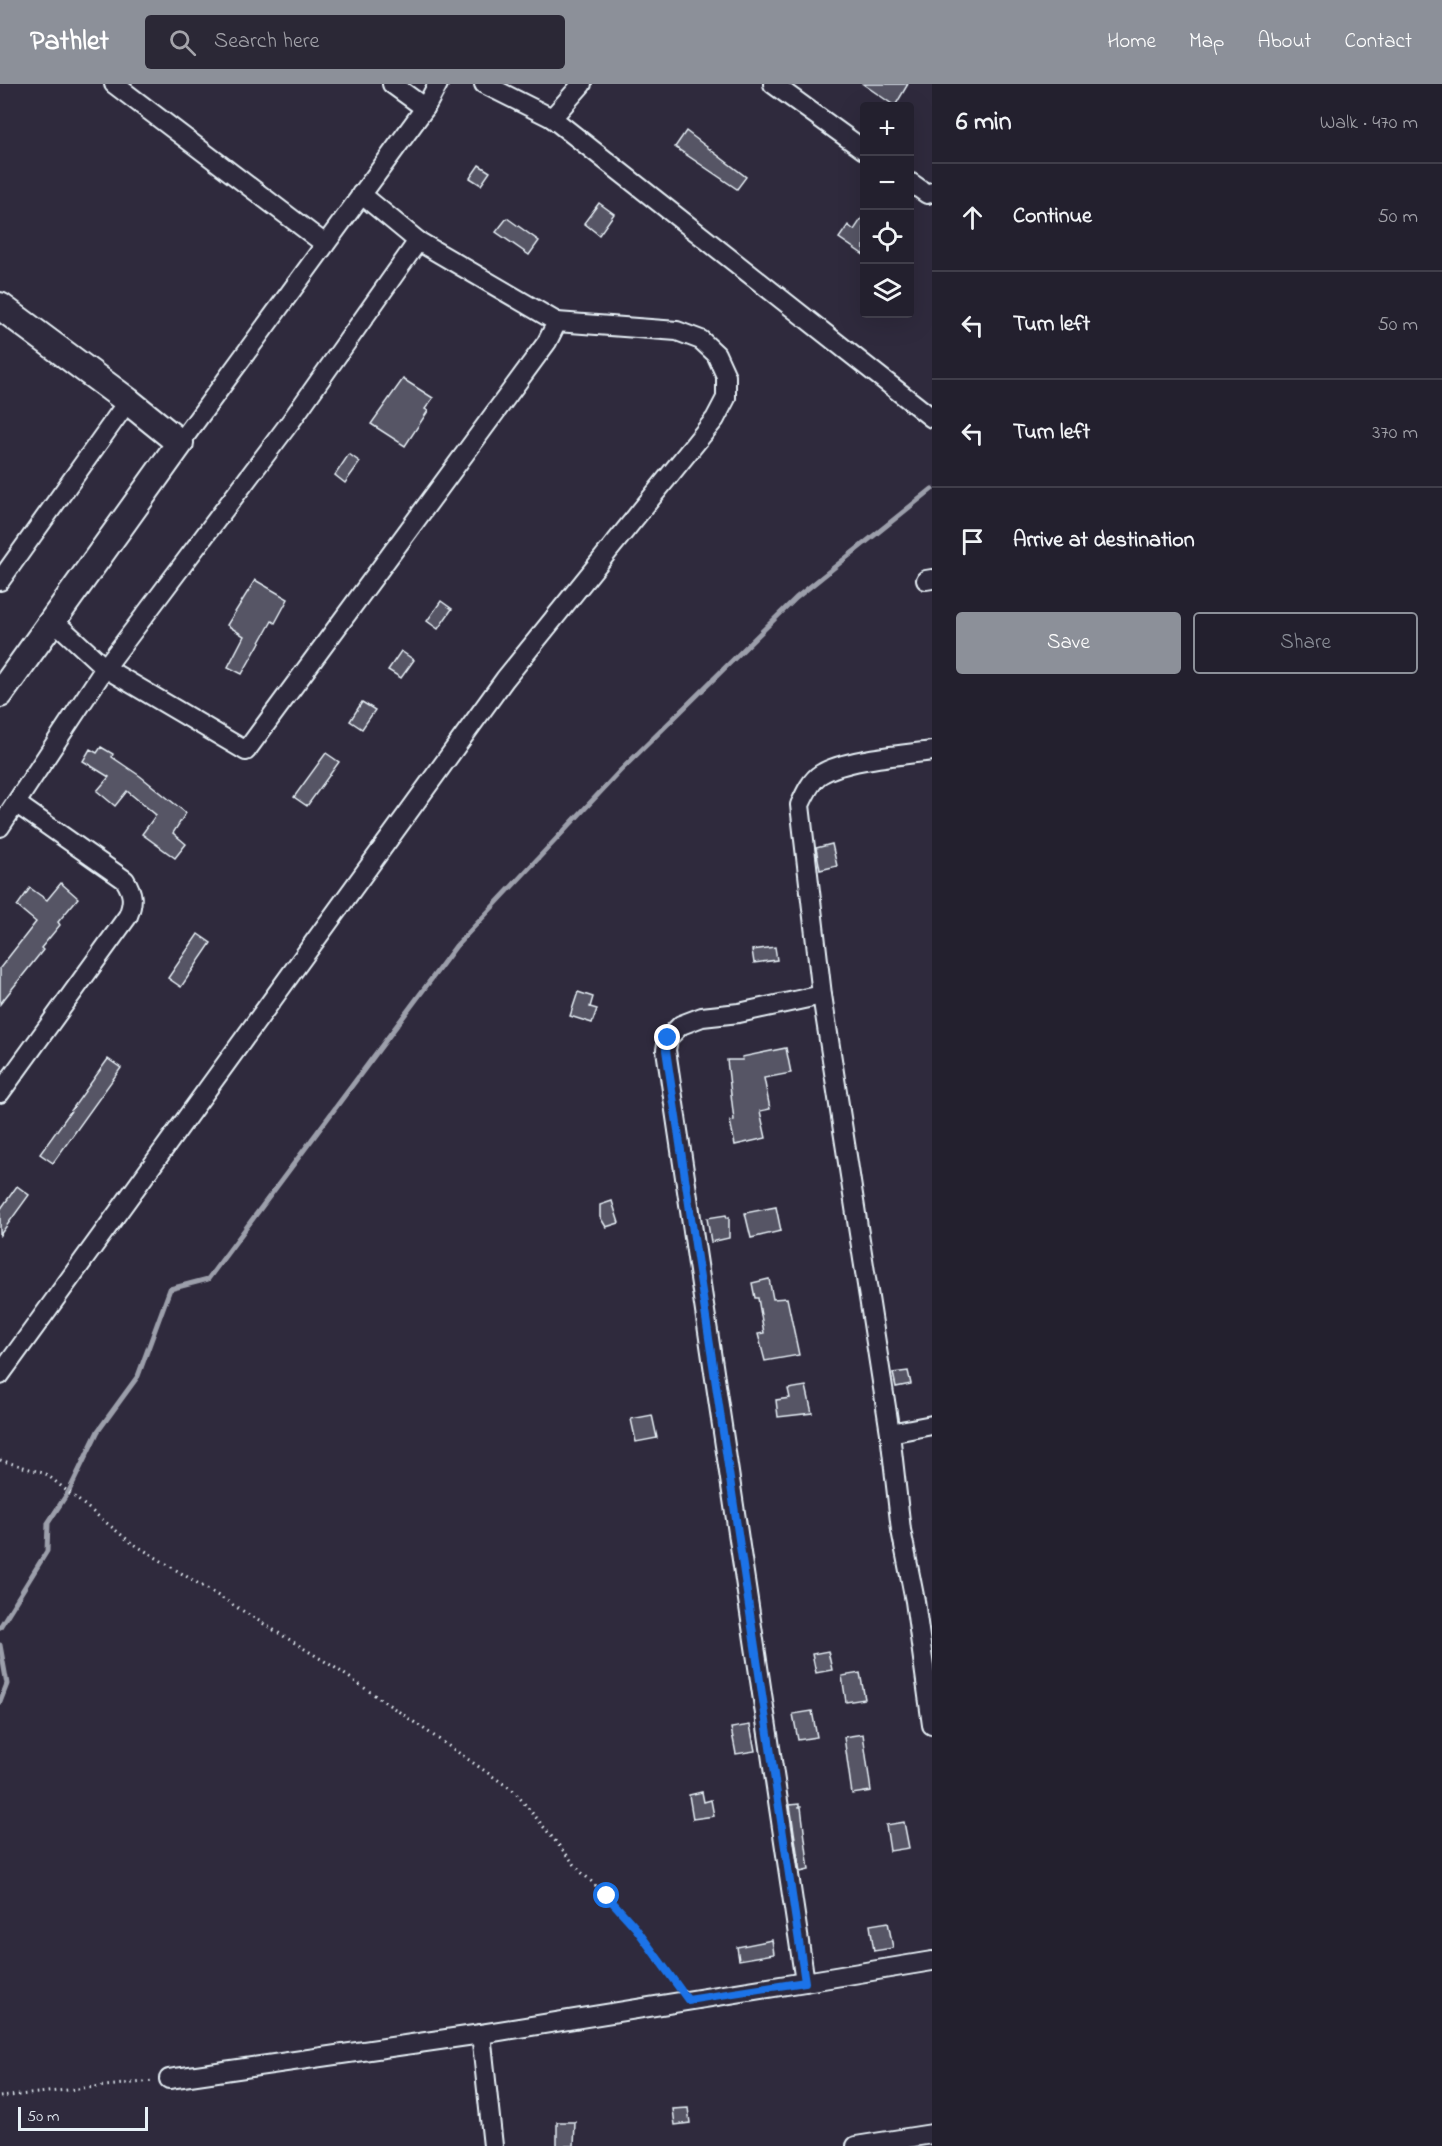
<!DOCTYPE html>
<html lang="en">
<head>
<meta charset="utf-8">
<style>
  body { margin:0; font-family:"Indie Flower",sans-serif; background:#2b2836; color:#f1f3f6 }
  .controls { position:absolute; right:18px; top:18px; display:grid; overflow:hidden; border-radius:6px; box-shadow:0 6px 24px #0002 }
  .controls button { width:54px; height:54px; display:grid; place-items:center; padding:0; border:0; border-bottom:2px solid #403e4a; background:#23202e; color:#f1f3f6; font:30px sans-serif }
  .scale { position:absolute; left:18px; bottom:15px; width:130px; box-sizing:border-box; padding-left:6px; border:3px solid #e8f1f8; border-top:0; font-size:16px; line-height:21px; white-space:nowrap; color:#e8f1f8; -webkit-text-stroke:4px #2f2a3d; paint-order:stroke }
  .stop { position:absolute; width:18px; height:18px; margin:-14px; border:4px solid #1a73e8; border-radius:50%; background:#fff }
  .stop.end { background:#1a73e8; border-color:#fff; box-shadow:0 2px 6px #0008 }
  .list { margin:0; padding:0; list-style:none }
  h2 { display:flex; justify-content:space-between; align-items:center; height:78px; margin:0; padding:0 24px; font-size:26px }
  h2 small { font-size:20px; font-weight:400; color:#a3a3aa }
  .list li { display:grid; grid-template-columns:39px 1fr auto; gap:18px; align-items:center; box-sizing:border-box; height:108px; padding:0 24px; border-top:2px solid #403e4a }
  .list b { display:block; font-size:22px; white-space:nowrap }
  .list em { font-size:20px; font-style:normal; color:#a3a3aa }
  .actions { display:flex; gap:12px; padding:18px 24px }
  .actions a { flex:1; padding:14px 0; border:2px solid #8c9099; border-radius:6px; text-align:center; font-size:21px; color:#8c9099 }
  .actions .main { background:#8c9099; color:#fff }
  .icon { flex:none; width:33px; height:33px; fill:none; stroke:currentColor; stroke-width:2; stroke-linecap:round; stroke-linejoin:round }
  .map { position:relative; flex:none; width:932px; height:2062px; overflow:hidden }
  header { display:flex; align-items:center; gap:36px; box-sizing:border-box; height:84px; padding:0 30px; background:#8c9099; color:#fff }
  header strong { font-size:28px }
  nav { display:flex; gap:33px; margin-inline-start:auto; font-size:21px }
  .search { width:420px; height:54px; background:#2b2836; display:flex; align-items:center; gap:15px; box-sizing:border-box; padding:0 21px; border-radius:6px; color:#a3a3aa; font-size:22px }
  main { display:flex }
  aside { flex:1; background:#23202e }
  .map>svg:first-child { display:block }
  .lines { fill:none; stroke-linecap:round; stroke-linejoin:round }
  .stream { stroke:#9c9fab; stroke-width:5 }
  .building { fill:#575565; stroke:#e8f1f8; stroke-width:1.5 }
  .street-casing { stroke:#e8f1f8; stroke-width:22 }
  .secondary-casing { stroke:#e8f1f8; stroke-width:30 }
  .path { stroke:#e8f1f8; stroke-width:3; stroke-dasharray:1.5 4.5; stroke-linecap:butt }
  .street { stroke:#2f2a3d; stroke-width:18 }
  .secondary { stroke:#2f2a3d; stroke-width:26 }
  .route { stroke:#1a73e8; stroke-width:8 }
</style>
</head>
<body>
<header>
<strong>Pathlet</strong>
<div class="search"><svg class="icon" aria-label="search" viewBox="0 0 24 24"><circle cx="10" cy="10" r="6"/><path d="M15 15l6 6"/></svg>Search here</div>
<nav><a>Home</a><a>Map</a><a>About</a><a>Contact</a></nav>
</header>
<main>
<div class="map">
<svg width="932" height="2062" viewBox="0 0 932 2062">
  <rect width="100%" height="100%" fill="#2f2a3d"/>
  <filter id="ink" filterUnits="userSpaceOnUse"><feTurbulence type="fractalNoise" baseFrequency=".0167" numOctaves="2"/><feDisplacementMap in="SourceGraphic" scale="12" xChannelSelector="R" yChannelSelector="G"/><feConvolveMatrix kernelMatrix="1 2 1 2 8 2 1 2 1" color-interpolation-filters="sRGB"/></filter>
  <g filter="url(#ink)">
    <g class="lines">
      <g class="stream">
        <polyline points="0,1543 47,1467 48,1439 69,1407 98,1347 138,1292 170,1205 208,1195 456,862 620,687 796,514 932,405"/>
        <polyline points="0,1561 7,1600 0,1618"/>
      </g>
    </g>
    <g class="building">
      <polygon points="863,0 908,0 895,22"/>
      <polygon points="686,47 746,93 737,105 675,63"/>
      <polygon points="479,81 490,88 481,101 470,94"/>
      <polygon points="599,119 614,130 599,151 584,139"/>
      <polygon points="864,131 864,171 839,154 848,141 854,146"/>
      <polygon points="507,134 539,157 529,171 496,148"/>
      <polygon points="403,295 433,314 425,325 428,327 405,362 371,340"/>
      <polygon points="349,370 360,378 345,399 335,391"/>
      <polygon points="255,496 288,515 275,539 272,537 242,590 228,583 244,552 227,541"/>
      <polygon points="441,517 452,525 438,545 427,537"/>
      <polygon points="401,567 414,576 401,594 388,586"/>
      <polygon points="362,618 375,626 362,645 350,637"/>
      <polygon points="101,663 113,670 112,673 140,692 186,729 173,749 186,760 175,774 142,750 156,731 127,707 115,722 97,707 109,693 83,677 90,665 97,669"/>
      <polygon points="326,669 339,678 307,722 294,713"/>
      <polygon points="832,760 837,782 820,786 816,764"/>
      <polygon points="61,799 78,814 58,838 60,841 41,864 43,866 0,920 0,884 36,838 17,822 30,804 47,816"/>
      <polygon points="198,850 211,859 181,903 168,894"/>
      <polygon points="775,863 777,876 754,879 752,866"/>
      <polygon points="578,908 593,913 590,923 597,925 592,939 570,932"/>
      <polygon points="786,964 791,989 764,994 770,1025 760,1027 766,1054 735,1061 730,1037 734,1036 727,976 743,976 742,973"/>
      <polygon points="108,975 121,984 53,1079 40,1070"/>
      <polygon points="17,1102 29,1111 0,1151 0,1126"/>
      <polygon points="612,1117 619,1139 606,1143 600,1133 600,1121"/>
      <polygon points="776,1123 781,1147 751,1154 745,1129"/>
      <polygon points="726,1131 727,1134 729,1133 729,1154 711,1158 707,1134"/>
      <polygon points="769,1195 773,1215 787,1214 799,1271 765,1277 758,1250 764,1249 758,1214 755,1214 752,1199"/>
      <polygon points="908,1287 911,1300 896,1303 893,1289"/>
      <polygon points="806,1302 812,1329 778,1333 776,1316 790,1314 788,1305"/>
      <polygon points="652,1331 657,1354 636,1358 631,1335"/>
      <polygon points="828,1567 832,1586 816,1589 812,1570"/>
      <polygon points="860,1589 865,1615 846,1618 842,1592"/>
      <polygon points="812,1627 817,1653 798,1656 793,1630"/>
      <polygon points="750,1641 755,1667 736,1670 731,1644"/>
      <polygon points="863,1650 871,1707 852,1710 844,1653"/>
      <polygon points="702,1708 704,1718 711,1716 714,1732 693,1735 689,1711"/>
      <polygon points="799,1720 799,1723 801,1723 809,1786 800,1788 790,1721"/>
      <polygon points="904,1738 909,1764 890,1767 886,1741"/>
      <polygon points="888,1838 893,1864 874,1867 870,1841"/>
      <polygon points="772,1856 774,1870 739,1876 737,1863"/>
      <polygon points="688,2024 690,2039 675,2041 673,2025"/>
      <polygon points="557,2038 575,2038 574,2062 557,2062"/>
    </g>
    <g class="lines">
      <g class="street-casing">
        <g id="street">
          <polyline points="114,0 325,160"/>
          <polyline points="392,0 425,24"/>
          <polyline points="484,0 552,34 582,0"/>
          <polyline points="773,0 864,66"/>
          <polyline points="552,34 932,334"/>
          <polyline points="910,98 927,110 932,108"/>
          <polyline points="180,359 425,24 438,0"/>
          <polyline points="926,496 932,495"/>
          <polyline points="0,497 128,317"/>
          <polyline points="53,536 105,584 246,667 547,258 557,238 418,157 361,110"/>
          <path d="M932 667C903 671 845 675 821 690 811 696 805 710 800 721L822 911 890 1349 901 1446 915 1517 932 1641"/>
          <polyline points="0,743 105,584 291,337 418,157"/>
          <polyline points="822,911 739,929 702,933 681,941 668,954 666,966 805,1898 932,1877"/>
          <path d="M0 1009 128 832C134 817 133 809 125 796L17 720"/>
          <polyline points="0,1291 505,595 715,335 726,314 726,292 716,270 701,256 677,247 557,238"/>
          <polyline points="890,1349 932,1341"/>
          <polyline points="481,1950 493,2062"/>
          <polyline points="169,1995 481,1950 805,1898"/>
          <polyline points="856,2062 932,2050"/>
        </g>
      </g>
      <g class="secondary-casing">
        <polyline id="secondary" points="0,222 128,317 180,359 0,610"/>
      </g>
      <g class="path">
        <polyline points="0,1376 46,1390 129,1457 334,1583 514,1707 580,1787 607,1812 635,1843 677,1900"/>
        <polyline points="0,2013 153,1997"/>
      </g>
      <use href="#street" class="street"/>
      <use href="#secondary" class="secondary"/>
    </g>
  </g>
  <g class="lines" filter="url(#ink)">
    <polyline class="route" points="607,1812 635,1843 688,1916 805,1898 666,966 668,954"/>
  </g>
</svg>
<div class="controls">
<button>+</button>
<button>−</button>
<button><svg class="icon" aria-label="locate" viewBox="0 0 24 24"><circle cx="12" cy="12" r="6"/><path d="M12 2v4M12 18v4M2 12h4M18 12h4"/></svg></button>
<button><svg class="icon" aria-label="layers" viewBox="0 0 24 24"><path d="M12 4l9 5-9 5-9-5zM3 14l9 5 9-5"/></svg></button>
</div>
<div class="scale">50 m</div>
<div class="stop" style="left:607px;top:1812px"></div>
<div class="stop end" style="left:668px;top:954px"></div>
</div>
<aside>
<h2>6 min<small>Walk · 470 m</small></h2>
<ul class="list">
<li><svg class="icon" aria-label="ahead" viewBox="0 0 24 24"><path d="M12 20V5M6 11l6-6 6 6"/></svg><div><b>Continue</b></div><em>50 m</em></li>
<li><svg class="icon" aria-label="left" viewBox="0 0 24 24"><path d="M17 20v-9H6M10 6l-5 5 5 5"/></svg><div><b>Turn left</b></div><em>50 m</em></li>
<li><svg class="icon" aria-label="left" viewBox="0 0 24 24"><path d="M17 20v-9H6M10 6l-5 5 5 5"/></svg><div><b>Turn left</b></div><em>370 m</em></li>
<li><svg class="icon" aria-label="arrive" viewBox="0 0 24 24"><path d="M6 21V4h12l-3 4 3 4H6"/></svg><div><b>Arrive at destination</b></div></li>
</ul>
<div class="actions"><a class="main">Save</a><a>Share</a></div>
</aside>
</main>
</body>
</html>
